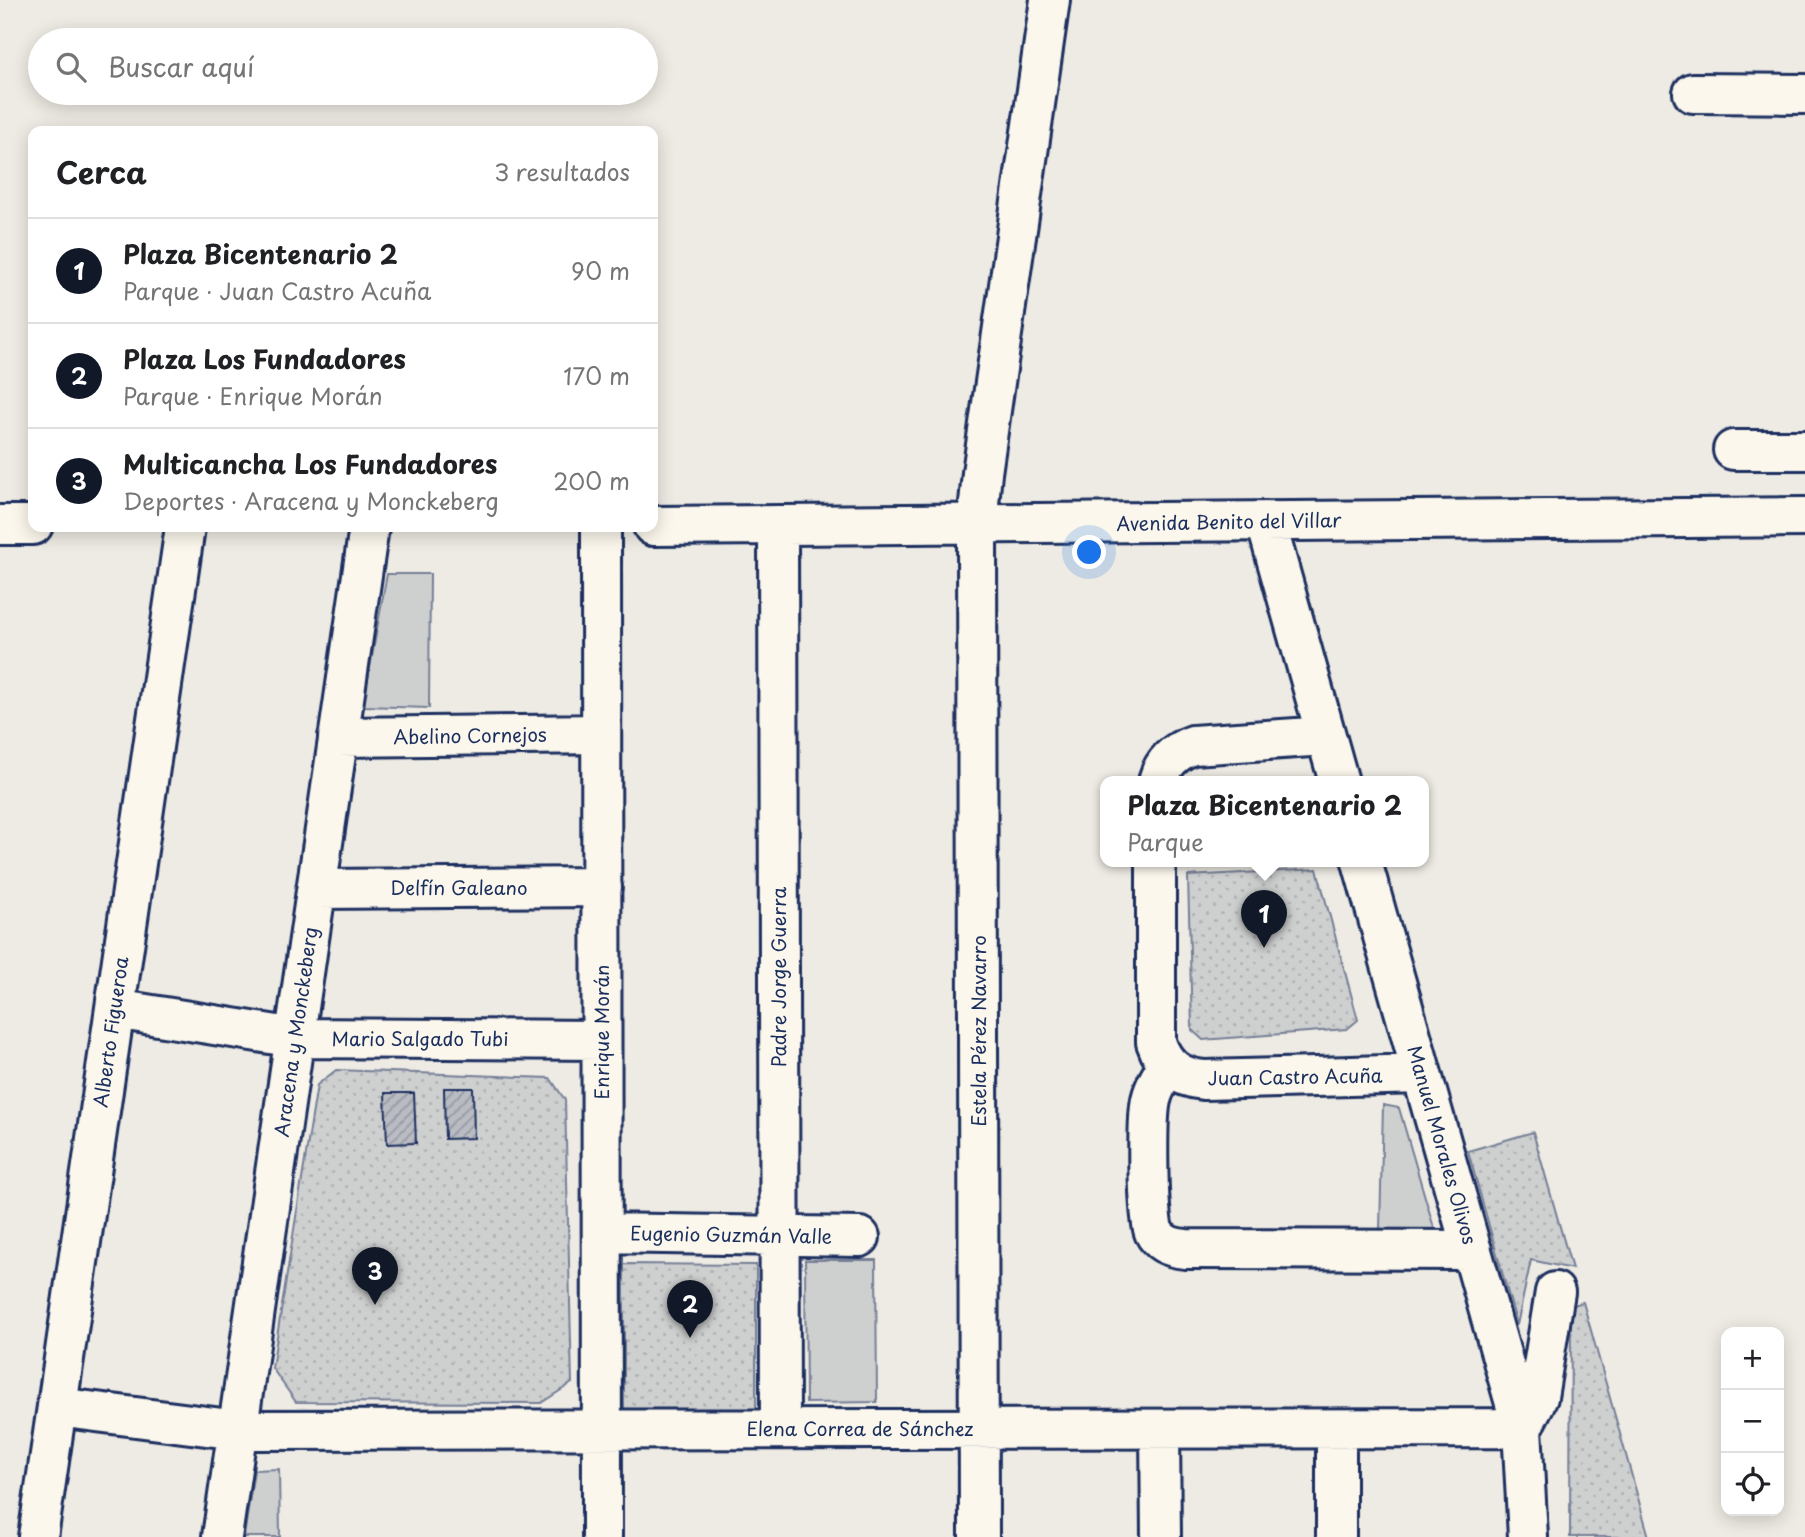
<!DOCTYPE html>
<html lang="es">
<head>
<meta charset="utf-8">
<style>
  body { margin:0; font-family:"Playpen Sans",sans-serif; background:#f2f2f2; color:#202124 }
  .controls { position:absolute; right:21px; bottom:21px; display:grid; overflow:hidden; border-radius:14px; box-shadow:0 4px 18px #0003 }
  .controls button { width:63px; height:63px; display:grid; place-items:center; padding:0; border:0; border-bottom:2px solid #e0e0e0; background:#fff; color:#202124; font:35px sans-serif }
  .you { position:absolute; left:1090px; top:553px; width:24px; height:24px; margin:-18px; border:5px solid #fff; border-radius:50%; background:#1a73e8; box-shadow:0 0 0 10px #1a73e833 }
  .badge { display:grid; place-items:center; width:46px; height:46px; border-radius:50%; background:#111827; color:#fff; font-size:23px; font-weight:700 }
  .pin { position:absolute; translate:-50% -58px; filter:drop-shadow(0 2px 4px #0008) }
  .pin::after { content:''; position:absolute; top:37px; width:24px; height:21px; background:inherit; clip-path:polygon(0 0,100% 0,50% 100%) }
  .popup { position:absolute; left:1100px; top:776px; width:329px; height:91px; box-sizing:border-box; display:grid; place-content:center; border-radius:14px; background:#fff; filter:drop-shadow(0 2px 5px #0005); font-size:23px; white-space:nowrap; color:#757577 }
  .popup b { font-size:26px; color:#202124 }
  .popup::after { content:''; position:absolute; left:50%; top:100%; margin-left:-14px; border:14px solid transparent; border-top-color:#fff }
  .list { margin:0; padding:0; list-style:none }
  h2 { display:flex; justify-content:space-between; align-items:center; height:91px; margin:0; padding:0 28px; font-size:30px }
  h2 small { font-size:23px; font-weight:400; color:#757577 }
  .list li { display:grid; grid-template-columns:46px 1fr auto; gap:21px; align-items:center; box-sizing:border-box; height:105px; padding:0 28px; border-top:2px solid #e0e0e0 }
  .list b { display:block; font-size:26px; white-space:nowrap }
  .list p { margin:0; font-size:23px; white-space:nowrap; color:#757577 }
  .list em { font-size:23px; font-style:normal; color:#757577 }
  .icon { flex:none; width:38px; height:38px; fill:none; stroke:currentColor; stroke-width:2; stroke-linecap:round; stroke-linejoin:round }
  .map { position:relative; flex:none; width:1805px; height:1537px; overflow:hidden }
  .search { position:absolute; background:#fff; box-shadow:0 4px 18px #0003; left:28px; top:28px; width:630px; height:77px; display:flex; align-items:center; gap:18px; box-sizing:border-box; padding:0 24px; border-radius:38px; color:#757577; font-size:26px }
  .panel { position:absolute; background:#fff; box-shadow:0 4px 18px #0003; left:28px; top:126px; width:630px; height:406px; border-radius:14px }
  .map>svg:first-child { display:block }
</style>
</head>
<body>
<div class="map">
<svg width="1805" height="1537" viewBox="0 0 1805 1537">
  <defs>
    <pattern id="park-dots" width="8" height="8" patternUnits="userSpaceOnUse" patternTransform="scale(1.75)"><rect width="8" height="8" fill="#cecfcf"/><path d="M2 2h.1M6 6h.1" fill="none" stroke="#b0b2b4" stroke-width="1.8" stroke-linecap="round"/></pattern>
    <pattern id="building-hatch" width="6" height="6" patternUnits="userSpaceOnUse" patternTransform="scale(1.75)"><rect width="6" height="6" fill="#b9bcc3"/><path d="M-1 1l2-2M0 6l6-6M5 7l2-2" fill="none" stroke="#9699a2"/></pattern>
  </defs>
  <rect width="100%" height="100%" fill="#eeebe4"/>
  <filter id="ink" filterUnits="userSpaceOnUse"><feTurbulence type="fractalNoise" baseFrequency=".0143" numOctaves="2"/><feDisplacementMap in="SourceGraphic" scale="14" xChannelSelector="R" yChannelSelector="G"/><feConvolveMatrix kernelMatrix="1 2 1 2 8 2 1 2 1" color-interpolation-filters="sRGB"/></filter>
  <g filter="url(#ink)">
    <!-- green -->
    <path fill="#cecfcf" stroke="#747f96" stroke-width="2" d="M387,574H430L429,708L363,706Z
      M1383,1105L1399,1108L1434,1228L1425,1235L1380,1230Z
      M805,1260H876L877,1402L806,1403Z
      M279,1469L280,1537H244L254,1470Z"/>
    <!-- park -->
    <path fill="url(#park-dots)" stroke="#747f96" stroke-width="2" d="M1317,869L1358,1020L1347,1029L1203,1040L1192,1030L1188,876Z
      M336,1070L550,1078L565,1100L572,1383L541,1403L296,1402L272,1368L317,1085Z
      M1533,1132L1572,1269L1531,1260L1517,1325L1468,1151Z
      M624,1264L756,1265V1411H624Z
      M1583,1302L1649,1537H1570L1571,1306Z"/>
    <!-- building -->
    <path fill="url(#building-hatch)" stroke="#1b2f5e" stroke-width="2" d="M444,1088H473L474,1138L445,1139Z
      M385,1093H414L416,1143L387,1144Z"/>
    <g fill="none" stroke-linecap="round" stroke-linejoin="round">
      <defs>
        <path id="minor" d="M1693,93L1805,94
          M1733,450H1805
          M1266,522L1339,782
          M0,525H33
          M778,525L780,1429
          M653,526L1805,517
          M601,527L602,1537
          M338,737L601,734
          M1158,782C1162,763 1175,751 1193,745L1326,736
          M1156,862V1042C1164,1066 1179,1078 1204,1080L1422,1074
          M1362,862L1522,1428L1528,1537
          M317,889L602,887
          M115,1009L295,1038L601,1040
          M1168,1065C1161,1076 1154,1087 1151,1100C1147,1118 1147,1216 1154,1232C1160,1244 1173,1248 1186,1249L1472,1250
          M602,1233L860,1237
          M57,1407L238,1430L1522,1428
          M1522,1428L1538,1397L1555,1292
          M1160,1429L1161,1537
          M38,1537L185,527
          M222,1537L369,527
          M979,1537L977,524L982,473L1050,0
          M1336,1537V1429"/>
      </defs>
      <!-- minor casing -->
      <use href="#minor" stroke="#1b2f5e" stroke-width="44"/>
      <!-- minor -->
      <use href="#minor" stroke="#fbf7ec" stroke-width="38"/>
    </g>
  </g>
  <g text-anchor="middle" stroke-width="6" stroke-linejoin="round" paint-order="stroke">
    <!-- street labels -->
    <g font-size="19" fill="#1b2f5e" stroke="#fbf7ec">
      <text transform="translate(1229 522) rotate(-1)" y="7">Avenida Benito del Villar</text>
      <text transform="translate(470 736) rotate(-1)" y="7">Abelino Cornejos</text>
      <text x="459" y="895">Delfín Galeano</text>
      <text transform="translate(779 977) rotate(-90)" y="7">Padre Jorge Guerra</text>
      <text transform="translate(979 1031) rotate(-90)" y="7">Estela Pérez Navarro</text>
      <text transform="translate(111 1032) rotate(-82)" y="7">Alberto Figueroa</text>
      <text transform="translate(296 1032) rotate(-82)" y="7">Aracena y Monckeberg</text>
      <text transform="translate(602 1032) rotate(-90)" y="7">Enrique Morán</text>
      <text x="420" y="1046">Mario Salgado Tubi</text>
      <text transform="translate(1295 1077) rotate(-1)" y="7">Juan Castro Acuña</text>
      <text transform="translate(1442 1145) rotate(74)" y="7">Manuel Morales Olivos</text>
      <text transform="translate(731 1235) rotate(1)" y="7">Eugenio Guzmán Valle</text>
      <text x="860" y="1436">Elena Correa de Sánchez</text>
    </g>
  </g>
</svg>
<div class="controls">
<button>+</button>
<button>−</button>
<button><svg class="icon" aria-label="locate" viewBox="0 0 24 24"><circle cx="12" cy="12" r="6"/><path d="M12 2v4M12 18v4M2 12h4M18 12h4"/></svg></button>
</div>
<div class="you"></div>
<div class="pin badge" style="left:1264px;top:948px">1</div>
<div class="popup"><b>Plaza Bicentenario 2</b>Parque</div>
<div class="pin badge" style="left:690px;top:1338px">2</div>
<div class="pin badge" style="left:375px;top:1305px">3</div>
<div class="search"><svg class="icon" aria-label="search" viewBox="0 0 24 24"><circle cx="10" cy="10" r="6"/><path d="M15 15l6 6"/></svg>Buscar aquí</div>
<section class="panel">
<h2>Cerca<small>3 resultados</small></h2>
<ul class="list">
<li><span class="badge">1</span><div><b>Plaza Bicentenario 2</b><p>Parque · Juan Castro Acuña</p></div><em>90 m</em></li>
<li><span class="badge">2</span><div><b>Plaza Los Fundadores</b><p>Parque · Enrique Morán</p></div><em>170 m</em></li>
<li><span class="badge">3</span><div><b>Multicancha Los Fundadores</b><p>Deportes · Aracena y Monckeberg</p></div><em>200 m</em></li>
</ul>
</section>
</div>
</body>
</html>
